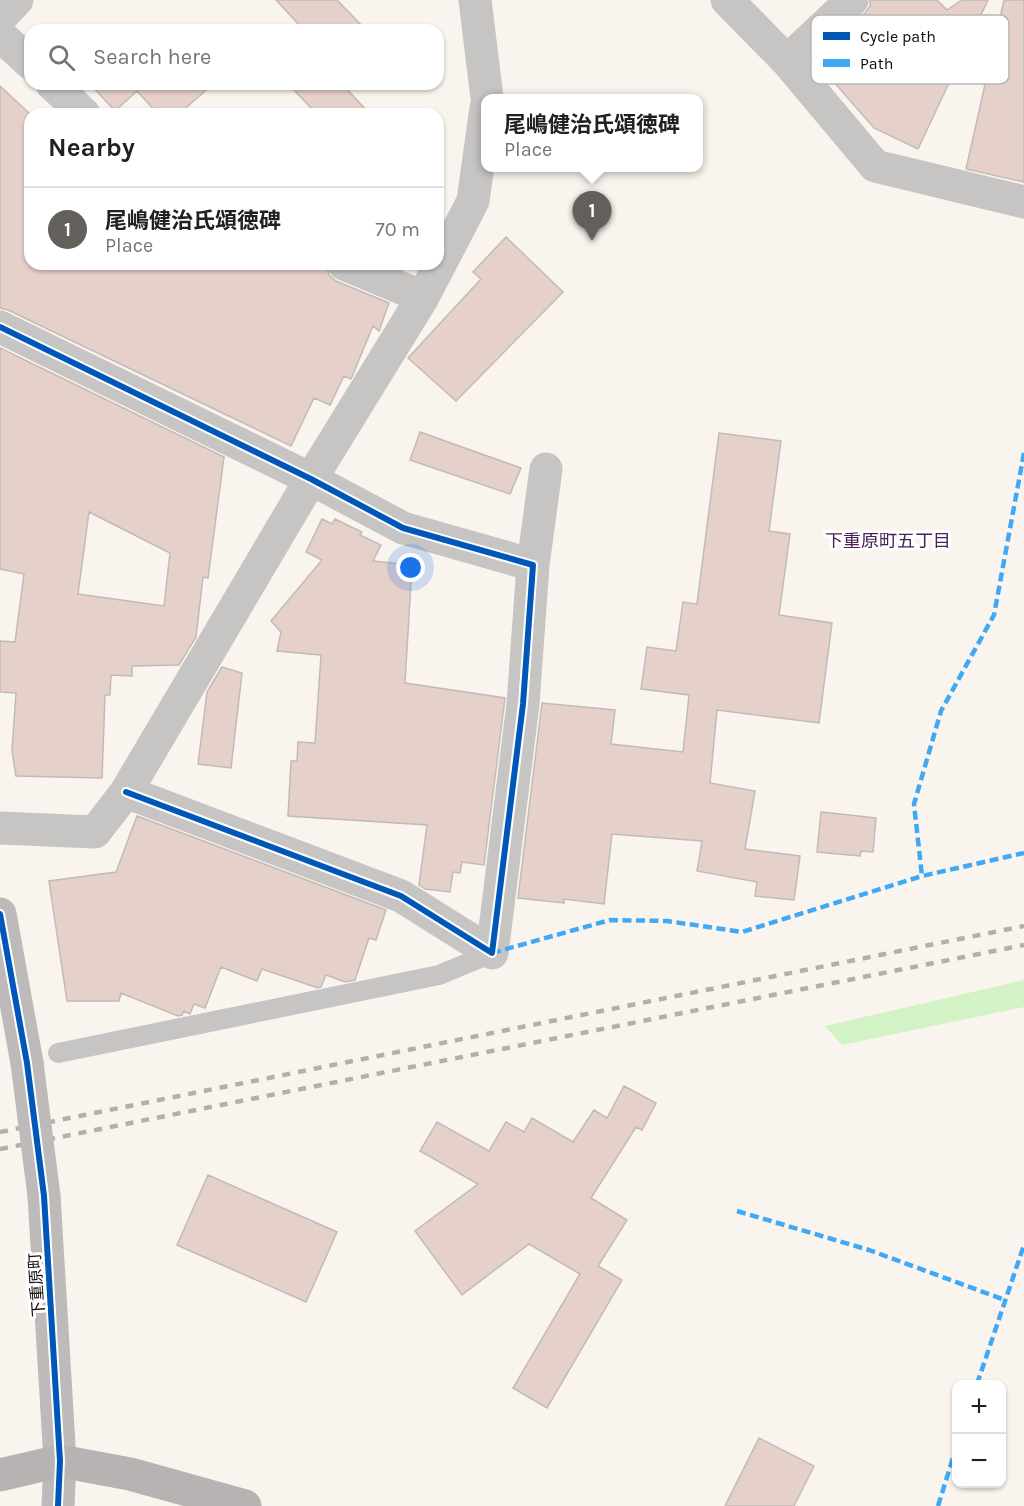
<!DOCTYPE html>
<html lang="en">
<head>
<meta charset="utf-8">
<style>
  body { margin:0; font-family:Karla,"Noto Sans JP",sans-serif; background:#f2f2f2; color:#202124 }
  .controls { position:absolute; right:18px; bottom:18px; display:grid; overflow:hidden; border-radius:12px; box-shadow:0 2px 4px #0004 }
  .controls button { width:54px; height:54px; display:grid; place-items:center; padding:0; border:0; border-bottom:2px solid #e0e0e0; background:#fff; color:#202124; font:30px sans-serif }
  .you { position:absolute; left:411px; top:568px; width:21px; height:21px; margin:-15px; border:4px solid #fff; border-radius:50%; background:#1a73e8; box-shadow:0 0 0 9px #1a73e833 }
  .badge { display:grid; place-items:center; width:39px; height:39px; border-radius:50%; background:#635f5b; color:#fff; font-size:20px; font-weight:700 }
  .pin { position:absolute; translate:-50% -50px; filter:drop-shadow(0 2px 3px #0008) }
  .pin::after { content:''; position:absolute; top:32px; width:21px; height:18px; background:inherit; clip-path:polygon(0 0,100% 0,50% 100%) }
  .popup { position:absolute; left:481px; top:94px; width:222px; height:78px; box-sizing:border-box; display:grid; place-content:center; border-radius:12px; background:#fff; filter:drop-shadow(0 2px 4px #0005); font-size:20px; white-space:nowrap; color:#757577 }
  .popup b { font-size:22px; color:#202124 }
  .popup::after { content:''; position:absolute; left:50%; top:100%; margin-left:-12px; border:12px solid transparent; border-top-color:#fff }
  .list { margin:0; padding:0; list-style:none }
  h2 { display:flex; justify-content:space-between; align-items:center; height:78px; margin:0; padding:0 24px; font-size:26px }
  h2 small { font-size:20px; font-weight:400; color:#757577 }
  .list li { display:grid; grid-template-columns:39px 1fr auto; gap:18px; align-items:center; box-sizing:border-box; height:84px; padding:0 24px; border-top:2px solid #e0e0e0 }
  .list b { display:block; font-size:22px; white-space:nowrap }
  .list p { margin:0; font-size:20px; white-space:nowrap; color:#757577 }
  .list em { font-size:20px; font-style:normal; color:#757577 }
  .icon { flex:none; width:33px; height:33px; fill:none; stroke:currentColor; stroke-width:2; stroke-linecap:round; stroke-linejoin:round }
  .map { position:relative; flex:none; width:1024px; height:1506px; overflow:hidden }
  .search { position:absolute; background:#fff; box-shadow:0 2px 4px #0004; left:24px; top:24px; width:420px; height:66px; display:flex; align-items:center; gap:15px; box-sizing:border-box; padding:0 21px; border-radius:18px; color:#757577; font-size:22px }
  .panel { position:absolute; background:#fff; box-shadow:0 2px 4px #0004; left:24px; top:108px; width:420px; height:162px; border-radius:18px }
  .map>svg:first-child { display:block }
</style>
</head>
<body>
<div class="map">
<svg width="1024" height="1506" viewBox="0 0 1024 1506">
  <rect width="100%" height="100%" fill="#faf4ee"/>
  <!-- green -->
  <path fill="#d3f3c6" d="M1024,980V1007L842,1045L825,1026Z"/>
  <!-- building -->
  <path fill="#e6d0ca" stroke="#c1bbb8" stroke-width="1.5" fill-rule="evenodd" d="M276,0H337L366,30H304Z
    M870,0H937L947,10L962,0H988L918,149L874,128L832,80L835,78L819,57L850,32L848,30L865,13L870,6Z
    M1004,0H1024V182L966,169Z
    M90,84H213L179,114H158L137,91L115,111Z
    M288,84H342L370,114H317Z
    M0,86L30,114V264H326L329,275L336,281L389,303L379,331L373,326L351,379L344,376L330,405L314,398L291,446L8,310L0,308Z
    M506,237L563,292L456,401L408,358L481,279L473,272Z
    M0,348L224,457L208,578L203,577L196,637L179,665L132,666V676L111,675L110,695H105L102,778L16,776L12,751L16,693L0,692V641L15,642L24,574L0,569ZM89,512L170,553L164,606L78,594Z
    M420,432L521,468L510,494L410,460Z
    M719,433L781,441L769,531L790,534L779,615L832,623L819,723L717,710L710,783L755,791L745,849L800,856L794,900L755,896L757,882L697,871L702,841L612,834L604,904L564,899V903L518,898L542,703L615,710L611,744L683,752L689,695L641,689L647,647L676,651L683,602L697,604Z
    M322,519L332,524L335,519L362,532L360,535L381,545L373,561L412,565L405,683L505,698L484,865L462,862L460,873L453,872L450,892L425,889L419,885L427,825L288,816L291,761H297L298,742L315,743L321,655L277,651L281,632L271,621L322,560L306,552Z
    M222,667L242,673L231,768L198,764L207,692Z
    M821,812L876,818L873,852L861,851L860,856L817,852Z
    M137,816L386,910L376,940L369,938L355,980L345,982L326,975L321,987L318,988L262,969L257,981L221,967L205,1008L194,1004L190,1014L184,1011L182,1015L178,1016L121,993L119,1001H67L49,881L116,872Z
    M624,1086L656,1103L642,1130L636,1127L591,1198L627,1220L598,1266L622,1280L547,1408L513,1388L580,1274L529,1244L462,1295L415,1231L478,1184L420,1151L437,1122L489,1151L506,1122L524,1132L532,1118L573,1142L594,1110L607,1118Z
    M208,1175L337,1232L306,1302L177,1245Z
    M759,1438L814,1466L794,1506H725Z"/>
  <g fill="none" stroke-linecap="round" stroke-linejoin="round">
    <!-- lane -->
    <path stroke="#c7c4c4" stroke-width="20" d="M58,1053L439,975L492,953"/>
    <!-- street -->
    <path stroke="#c7c4c4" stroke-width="33" d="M475,0L487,98
      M727,0L787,61L875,166L1024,202
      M0,18L17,0
      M0,35L30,63
      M787,61L852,0
      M52,84L84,114
      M344,264L423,297
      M0,327L311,479L403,528L533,565L523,704L492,953L401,896L126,792
      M533,565L546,469
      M0,828L95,832L126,792L311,479L423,297L473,201L486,108"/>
    <!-- secondary -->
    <path stroke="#bdbab9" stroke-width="33" d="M0,914L27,1063
      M44,1196L60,1461L58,1506"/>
    <!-- primary -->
    <path stroke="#b6b3b2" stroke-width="33" d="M0,1475L60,1461L130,1474L245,1506"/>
    <!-- rail -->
    <path stroke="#b3afad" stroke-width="4.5" stroke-dasharray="8 8" stroke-linecap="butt" d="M0,1132L1024,926
      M0,1149L1024,945"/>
    <!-- secondary-bridge -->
    <path stroke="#bdbab9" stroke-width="33" d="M27,1063L44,1196"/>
    <!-- quiet -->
    <path stroke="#3fa9f5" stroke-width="4.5" stroke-dasharray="9 4.5" stroke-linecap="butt" d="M1024,453L994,615L941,711L914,804L922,876L1024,853
      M492,953L610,920L667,921L742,932L922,876
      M737,1211L869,1250L1005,1300
      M977,1384L1024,1245
      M938,1506L956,1448"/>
    <defs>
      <path id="cycleway" d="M0,327L311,479L403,528L533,565L523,704L492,953L401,896L126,792
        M0,914L27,1063L44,1196L60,1461L58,1506"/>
    </defs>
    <!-- cycleway casing -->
    <use href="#cycleway" stroke="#fff" stroke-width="10"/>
    <!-- cycleway -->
    <use href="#cycleway" stroke="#0057b8" stroke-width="6"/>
  </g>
  <g text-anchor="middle" stroke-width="6" stroke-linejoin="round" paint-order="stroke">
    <!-- street labels -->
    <g font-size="16" fill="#120f0c" stroke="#fff">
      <text transform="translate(36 1285) rotate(-94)" y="6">下重原町</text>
    </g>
    <!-- neighbourhood labels -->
    <g font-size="18" fill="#4a2257" stroke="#fff">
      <text x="888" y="547">下重原町五丁目</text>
    </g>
  </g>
  <!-- legend -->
  <rect x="811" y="15" width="198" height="69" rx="9" fill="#fff" stroke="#b8b7b6" stroke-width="1.5"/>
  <rect x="823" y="32" width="27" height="8" fill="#0057b8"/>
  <rect x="823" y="59" width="27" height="8" fill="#3fa9f5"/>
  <g font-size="16" fill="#120f0c">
    <text x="860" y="42">Cycle path</text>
    <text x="860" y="69">Path</text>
  </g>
</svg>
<div class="controls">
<button>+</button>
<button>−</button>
</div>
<div class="you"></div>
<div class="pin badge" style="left:592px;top:241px">1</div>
<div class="popup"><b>尾嶋健治氏頌徳碑</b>Place</div>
<div class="search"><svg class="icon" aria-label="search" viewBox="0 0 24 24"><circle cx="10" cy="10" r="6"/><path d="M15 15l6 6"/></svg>Search here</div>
<section class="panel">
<h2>Nearby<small></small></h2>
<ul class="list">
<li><span class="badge">1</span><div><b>尾嶋健治氏頌徳碑</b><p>Place</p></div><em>70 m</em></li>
</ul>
</section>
</div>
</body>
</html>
